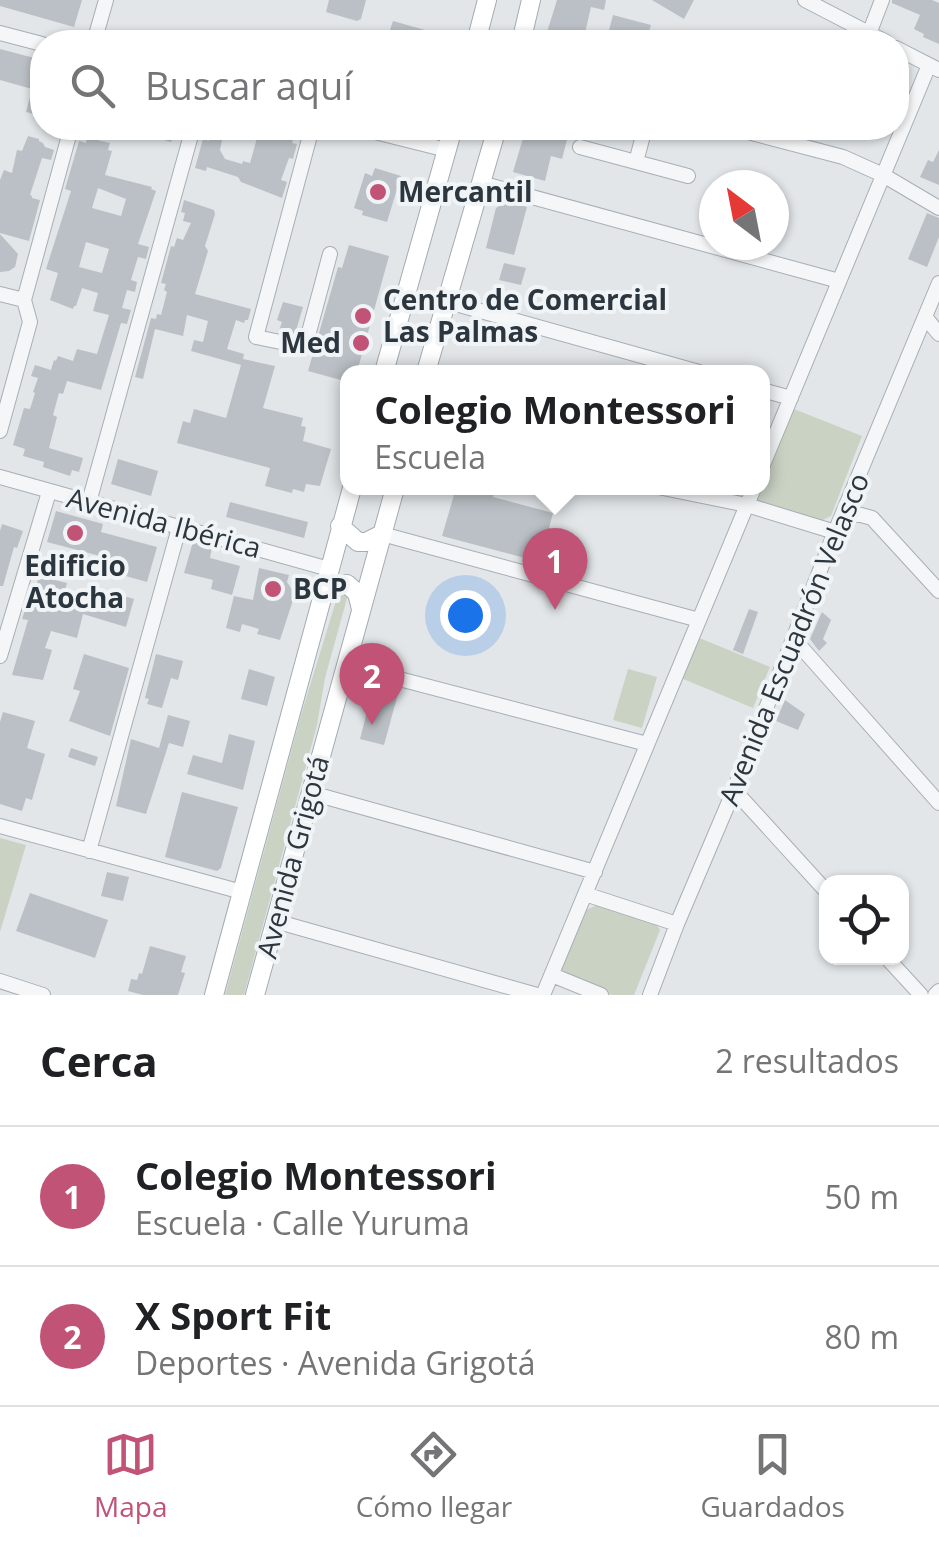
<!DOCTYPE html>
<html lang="es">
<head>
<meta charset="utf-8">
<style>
  body { margin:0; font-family:"Open Sans",sans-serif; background:#f6f6f6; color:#202124 }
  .controls { position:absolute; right:30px; bottom:30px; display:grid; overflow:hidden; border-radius:20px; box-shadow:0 2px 8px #0004 }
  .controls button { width:90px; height:90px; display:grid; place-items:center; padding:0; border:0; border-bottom:2px solid #e0e0e0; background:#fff; color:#202124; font:50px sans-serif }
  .compass { position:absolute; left:699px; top:170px; width:90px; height:90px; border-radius:50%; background:#fff; box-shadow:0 2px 8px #0004; rotate:328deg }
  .you { position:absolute; left:465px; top:615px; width:35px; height:35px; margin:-25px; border:8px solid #fff; border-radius:50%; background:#1a73e8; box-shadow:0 0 0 15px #1a73e833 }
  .badge { display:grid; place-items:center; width:65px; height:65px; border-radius:50%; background:#c15376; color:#fff; font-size:32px; font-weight:700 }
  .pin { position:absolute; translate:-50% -82px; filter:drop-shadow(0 2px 5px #0008) }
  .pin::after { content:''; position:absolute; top:52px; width:35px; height:30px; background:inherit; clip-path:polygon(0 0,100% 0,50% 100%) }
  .popup { position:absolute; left:340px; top:365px; width:430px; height:130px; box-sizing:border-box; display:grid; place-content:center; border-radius:20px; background:#fff; filter:drop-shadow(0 2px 8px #0005); font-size:32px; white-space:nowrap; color:#757577 }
  .popup b { font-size:38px; color:#202124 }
  .popup::after { content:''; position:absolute; left:50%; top:100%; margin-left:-20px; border:20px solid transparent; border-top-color:#fff }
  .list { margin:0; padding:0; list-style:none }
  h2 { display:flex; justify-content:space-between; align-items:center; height:130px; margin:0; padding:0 40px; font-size:42px }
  h2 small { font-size:32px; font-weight:400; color:#757577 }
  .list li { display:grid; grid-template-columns:65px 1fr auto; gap:30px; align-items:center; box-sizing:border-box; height:140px; padding:0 40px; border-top:2px solid #e0e0e0 }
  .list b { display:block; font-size:38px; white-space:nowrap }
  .list p { margin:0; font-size:32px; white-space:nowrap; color:#757577 }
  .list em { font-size:32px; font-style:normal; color:#757577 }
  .icon { flex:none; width:55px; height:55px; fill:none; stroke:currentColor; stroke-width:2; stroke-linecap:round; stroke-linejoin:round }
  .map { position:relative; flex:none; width:939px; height:995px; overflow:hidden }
  .search { position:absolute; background:#fff; box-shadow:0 2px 8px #0004; left:30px; right:30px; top:30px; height:110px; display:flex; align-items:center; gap:25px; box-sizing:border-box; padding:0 35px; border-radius:40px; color:#757577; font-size:38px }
  .sheet { height:410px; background:#fff }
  nav { display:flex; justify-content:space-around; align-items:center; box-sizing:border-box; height:140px; border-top:2px solid #e0e0e0; background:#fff; font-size:28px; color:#757577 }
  nav a { display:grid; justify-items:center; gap:5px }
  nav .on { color:#c15376 }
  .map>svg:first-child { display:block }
</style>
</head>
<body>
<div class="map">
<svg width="939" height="995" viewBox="0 0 939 995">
  <rect width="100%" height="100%" fill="#e2e6e9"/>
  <!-- green -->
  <path fill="#cad2c4" d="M789,407L862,436L831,516L821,521L759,503L755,498L757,488H762L763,473Z
    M339,591H349L325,678L317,725L244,995H225L301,715Z
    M697,637L770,667L753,708L681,678Z
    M628,669L657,677L642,728L613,720Z
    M0,838L26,845L0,932Z
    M597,905L656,923L660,930L634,995H612L558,974L586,910Z"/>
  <!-- building -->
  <path fill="#bac0c5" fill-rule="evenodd" d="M0,0H82L74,27L0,6Z
    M329,0H366L361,19L357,21L326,12Z
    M557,0H606L604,10L591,7L583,42H544Z
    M652,0H694L684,19Z
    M892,0H932L939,3V44L923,37L924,34L914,29L920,15L892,3Z
    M613,15L651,25L646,42H606Z
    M393,21L425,30L422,42H386Z
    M0,49L42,60V116L26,112L32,89L0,80Z
    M129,128H176L171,142L129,130Z
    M264,128H286V130L295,132L292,143L297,144L293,159L289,158L281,180L287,182L282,198L241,182L238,177L207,167L206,171L195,168L203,139L209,141L210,138L213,137L222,140L220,150L225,159L242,164L243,161L250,163L259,131L263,132Z
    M526,128H570L562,159L551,156L545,181L513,172Z
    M88,133L99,136L97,140L110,143L108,150L112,151L105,175L152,187L151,189L156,191L138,244L149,247L146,259L138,257L131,280L137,282L135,292L127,290L122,308L131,310L127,324L121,323L101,390L67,381L63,394L59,393L53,415L57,417L49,448L83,458L79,472L72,470L70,476L43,467L44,462L23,456L25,449L13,445L24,408L30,409L35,393L33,392L38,378L31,376L35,365L51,370L54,360L56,361L58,356L73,361L77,349L97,354L109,315L93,311L98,293L82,288L76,306H74L73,309L50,300L58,273L46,269L71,191L65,189L79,141L86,143ZM98,188L126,199L121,216L92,208ZM86,242L109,249L102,273L79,267Z
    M28,136L39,139V141L43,143L45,147L54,150L51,160L42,158L30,195L32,196V198L40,200L29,241L0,233V180L4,170L12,173L17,150L22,151Z
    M939,150V185L920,177L928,160L933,162Z
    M375,168L401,176L387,222L362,215L363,211L354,208L365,173L372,176Z
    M184,200L214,210L215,214L205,246L208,251L195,294L251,309L248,320H245L244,323L236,320L227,349L244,354L243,359L275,366L263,408L303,418L301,426L306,427L303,441L331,449L320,486L306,484L304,492L293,489L292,493L265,486L270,468L177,443L183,421L190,423L194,409L226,418L241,365L191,351L194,340L203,342L208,321L187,315L183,336L155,329L143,379L135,377L151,318L156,319L157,314L161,315L167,292L164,290L166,284L161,283L171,246L174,247L177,238L183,240L191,223L183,221L185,213L181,212Z
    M507,201L527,207L514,255L486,248L496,208Z
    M927,213L939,218V237L927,267L908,259Z
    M0,234L18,254L15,267L9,271L0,272Z
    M349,245L389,256L357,372H348V382L308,371L338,267L342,268Z
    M504,263L526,268L521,285L499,280Z
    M283,302L303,307L295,334L279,331L282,322L277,320Z
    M118,459L158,471L151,496L111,484Z
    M456,488L485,495L487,488H496L493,497L553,513L540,562L442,536Z
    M230,502L308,522L304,538L226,517Z
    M56,511L103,524L101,532L157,547L147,582L97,568L100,556L47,542Z
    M2,524L23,531L17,548L14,547L3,586H0V531Z
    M193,542L212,547L210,558L240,566L232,595L211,589L213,580L184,573Z
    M259,568L289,575L287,582L295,594L280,640L257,634L259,629L242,624L240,632L226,628L234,596L253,600Z
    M39,576L67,583L63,597L95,605L100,589L134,599L126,627L83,614L77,638L51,631L45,648L52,650L43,680L12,675L28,620L22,619L26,607L30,608Z
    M749,609L758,612L743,654L733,650Z
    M822,612L831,620L823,639L827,643L819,651L810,639Z
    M84,654L129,668L110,736L69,721L80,691L73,689Z
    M156,654L183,661L178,680L171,678L162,708L147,704L149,699L145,698Z
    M249,669L275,677L267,706L241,699Z
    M379,685L399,690L384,745L360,739L373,688Z
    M785,700L805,714L798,730L776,721Z
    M3,712L35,721L27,748L45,754L32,800L26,798L22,811L0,804V722Z
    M168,715L190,721L183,747L169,743L146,814L116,806L131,739L159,748Z
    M229,734L255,741L243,790L187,774L193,755L222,763Z
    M71,748L98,757L95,766L68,757Z
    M182,792L238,807L221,868L217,871L165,857Z
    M107,872L129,877L123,901L101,896Z
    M30,893L108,920L95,958L16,931Z
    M150,946L186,956L181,972L185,973L178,995H143L128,991L131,979L137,980L139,973L142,974Z"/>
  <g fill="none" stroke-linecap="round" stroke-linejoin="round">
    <defs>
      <path id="minor" d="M805,0L886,42
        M0,33L42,44
        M869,34L882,0
        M94,42L106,0
        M896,48L939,70
        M312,128L256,337L305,347L330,254
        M359,128L447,150
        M733,128L843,157L883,175L939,208
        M580,147L688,176
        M636,162L645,128
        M481,183L839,281
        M0,294L24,300
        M445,301L699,372
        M926,318L939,334
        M762,390L791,398
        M0,431L30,322L24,300L71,128
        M762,467L929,65
        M0,477L329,569
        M663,488L747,505L835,532
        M89,502L193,128
        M843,515H861L872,518L939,591
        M382,534L699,620
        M793,638L939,803
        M0,656L49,492
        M346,665L647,744
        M734,790L826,891
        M311,793L595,872
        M0,826L242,892
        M89,851L179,528
        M585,894L677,924
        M275,921L537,995
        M887,958L921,995
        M552,975L601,995
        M0,981L43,995
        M543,995L754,488
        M650,995L677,924L734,790L835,532L939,283
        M935,995L939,991"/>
      <path id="major" d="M476,42L487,0
        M521,42L531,0
        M384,372L453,128
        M426,372L497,128
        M340,526L358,542H366L382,534
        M322,597L335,586L347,584L357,593L361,609
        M214,995L352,488
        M255,995L395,488"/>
    </defs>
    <!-- minor casing -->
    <use href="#minor" stroke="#a8aeb3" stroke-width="16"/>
    <!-- major casing -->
    <use href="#major" stroke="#a2acb3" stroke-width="20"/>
    <!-- minor -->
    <use href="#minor" stroke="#f4f6f8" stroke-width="14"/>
    <!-- major -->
    <use href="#major" stroke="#fff" stroke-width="18"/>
  </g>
  <!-- markers -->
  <g fill="#c15376" stroke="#f1f4f6" stroke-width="4">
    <circle cx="378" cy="192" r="10"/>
    <circle cx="363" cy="316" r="10"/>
    <circle cx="361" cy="343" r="10"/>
    <circle cx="75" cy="533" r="10"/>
    <circle cx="273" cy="589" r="10"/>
  </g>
  <g text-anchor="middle" stroke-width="8" stroke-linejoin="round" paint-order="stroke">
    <!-- poi labels -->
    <g font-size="28" font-weight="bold" fill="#2c363f" stroke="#f1f4f6" text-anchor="start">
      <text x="398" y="202">Mercantil</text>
      <text x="383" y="310">Centro de Comercial<tspan x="383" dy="32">Las Palmas</tspan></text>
      <text x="341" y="353" text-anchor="end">Med</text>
      <text x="75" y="576" text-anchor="middle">Edificio<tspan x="75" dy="32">Atocha</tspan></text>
      <text x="293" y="599">BCP</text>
    </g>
    <!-- street labels -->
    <g font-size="28" fill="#2c363f" stroke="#f1f4f6">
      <text transform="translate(164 523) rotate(15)" y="10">Avenida Ibérica</text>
      <text transform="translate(794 639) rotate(-68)" y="10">Avenida Escuadrón Velasco</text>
      <text transform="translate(293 857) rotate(-75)" y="10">Avenida Grigotá</text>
    </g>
  </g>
</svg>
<div class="controls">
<button><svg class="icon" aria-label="locate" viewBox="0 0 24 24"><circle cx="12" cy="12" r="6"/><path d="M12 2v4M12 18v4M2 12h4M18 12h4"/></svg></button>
</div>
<svg class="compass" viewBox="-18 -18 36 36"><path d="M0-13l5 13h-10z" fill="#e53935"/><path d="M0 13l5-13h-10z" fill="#757577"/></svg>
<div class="you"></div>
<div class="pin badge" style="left:555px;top:610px">1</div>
<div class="popup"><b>Colegio Montessori</b>Escuela</div>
<div class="pin badge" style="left:372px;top:725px">2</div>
<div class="search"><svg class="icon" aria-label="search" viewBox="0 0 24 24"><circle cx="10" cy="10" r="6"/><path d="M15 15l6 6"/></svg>Buscar aquí</div>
</div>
<section class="sheet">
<h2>Cerca<small>2 resultados</small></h2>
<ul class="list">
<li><span class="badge">1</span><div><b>Colegio Montessori</b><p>Escuela · Calle Yuruma</p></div><em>50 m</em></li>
<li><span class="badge">2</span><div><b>X Sport Fit</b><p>Deportes · Avenida Grigotá</p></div><em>80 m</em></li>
</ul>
</section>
<nav>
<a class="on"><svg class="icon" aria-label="map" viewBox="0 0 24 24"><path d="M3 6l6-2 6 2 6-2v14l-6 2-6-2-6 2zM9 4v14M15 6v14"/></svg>Mapa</a>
<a><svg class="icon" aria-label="directions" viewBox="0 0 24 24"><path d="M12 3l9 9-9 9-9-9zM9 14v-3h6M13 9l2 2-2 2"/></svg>Cómo llegar</a>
<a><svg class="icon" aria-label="saved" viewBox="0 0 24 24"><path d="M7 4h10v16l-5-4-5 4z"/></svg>Guardados</a>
</nav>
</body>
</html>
